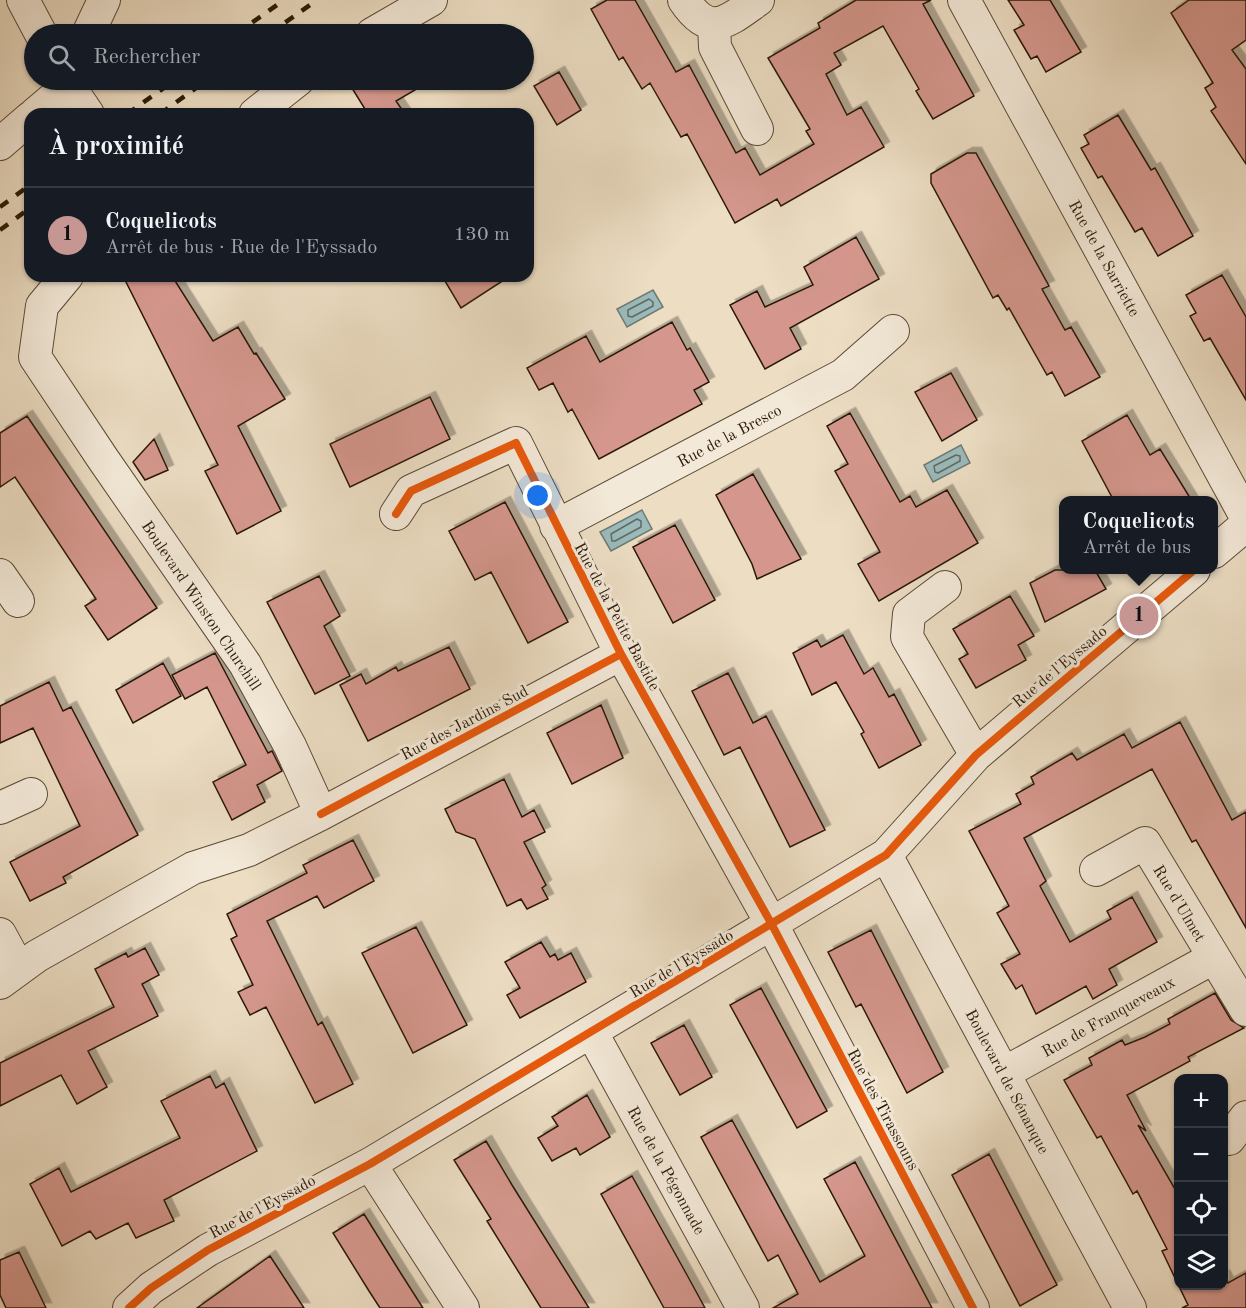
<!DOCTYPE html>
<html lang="fr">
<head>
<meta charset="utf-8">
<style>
  body { margin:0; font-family:"Old Standard TT",serif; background:#242831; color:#f1f3f6 }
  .controls { position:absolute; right:18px; bottom:18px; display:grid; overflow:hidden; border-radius:12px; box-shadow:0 2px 4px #0004 }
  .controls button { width:54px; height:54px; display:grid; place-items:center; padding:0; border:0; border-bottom:2px solid #363941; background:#171b24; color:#f1f3f6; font:30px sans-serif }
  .you { position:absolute; left:538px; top:496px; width:21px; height:21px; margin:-15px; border:4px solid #fff; border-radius:50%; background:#1a73e8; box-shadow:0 0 0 9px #1a73e833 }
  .badge { display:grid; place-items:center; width:39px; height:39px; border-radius:50%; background:#c59692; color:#111; font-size:20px; font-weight:700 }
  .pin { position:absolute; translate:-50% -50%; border:3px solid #fff; box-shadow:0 2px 6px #0006 }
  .popup { position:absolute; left:1059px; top:496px; width:159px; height:78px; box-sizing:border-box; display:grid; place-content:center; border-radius:12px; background:#171b24; filter:drop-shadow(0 2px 4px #0005); font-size:20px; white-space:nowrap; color:#9ea1a6 }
  .popup b { font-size:22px; color:#f1f3f6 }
  .popup::after { content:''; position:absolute; left:50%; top:100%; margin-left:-12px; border:12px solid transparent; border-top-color:#171b24 }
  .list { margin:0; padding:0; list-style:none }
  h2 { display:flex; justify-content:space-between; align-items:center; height:78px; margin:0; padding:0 24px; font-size:26px }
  h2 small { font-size:20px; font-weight:400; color:#9ea1a6 }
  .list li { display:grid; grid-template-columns:39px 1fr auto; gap:18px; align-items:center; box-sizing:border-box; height:96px; padding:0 24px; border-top:2px solid #363941 }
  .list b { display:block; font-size:22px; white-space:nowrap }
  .list p { margin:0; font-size:20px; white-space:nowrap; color:#9ea1a6 }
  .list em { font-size:20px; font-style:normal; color:#9ea1a6 }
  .icon { flex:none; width:33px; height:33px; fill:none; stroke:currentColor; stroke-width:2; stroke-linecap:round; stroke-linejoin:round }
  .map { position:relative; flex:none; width:1246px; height:1308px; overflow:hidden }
  .search { position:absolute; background:#171b24; box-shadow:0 2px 4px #0004; left:24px; top:24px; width:510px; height:66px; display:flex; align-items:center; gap:15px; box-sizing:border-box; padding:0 21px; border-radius:33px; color:#9ea1a6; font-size:22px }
  .panel { position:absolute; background:#171b24; box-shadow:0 2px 4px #0004; left:24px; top:108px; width:510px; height:174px; border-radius:18px }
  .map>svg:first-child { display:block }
</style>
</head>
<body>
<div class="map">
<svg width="1246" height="1308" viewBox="0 0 1246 1308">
  <defs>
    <filter id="shadow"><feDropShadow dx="5.5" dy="-5.5" stdDeviation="0" flood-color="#0004"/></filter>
  </defs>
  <rect width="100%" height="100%" fill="#ecddc3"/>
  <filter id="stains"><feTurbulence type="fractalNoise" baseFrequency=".00333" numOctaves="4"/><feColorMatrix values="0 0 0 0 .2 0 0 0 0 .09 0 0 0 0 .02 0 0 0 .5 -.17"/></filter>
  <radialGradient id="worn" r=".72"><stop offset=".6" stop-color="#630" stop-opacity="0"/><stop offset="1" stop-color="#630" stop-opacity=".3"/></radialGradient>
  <!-- water -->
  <path fill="#9ababb" stroke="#6d7a73" stroke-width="1.5" d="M653,290L663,307L627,327L617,309Z
    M961,445L970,463L933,482L924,465Z
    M642,510L652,529L611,551L600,532Z"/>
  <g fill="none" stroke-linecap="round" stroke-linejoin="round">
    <!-- shore -->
    <path stroke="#626a62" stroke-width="1.5" d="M649,299L653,302V306L632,317L628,316V310Z
      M956,455L960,456V461L938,473L935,472L934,466Z
      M637,519L641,521V527L615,541H612L611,534Z"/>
  </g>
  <!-- building -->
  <path fill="#d5978d" stroke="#2a1908" stroke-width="1.5" filter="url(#shadow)" d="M607,0H635L676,72L689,65L736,153L745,148L760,175L814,144L806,131L810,129L768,58L820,28L818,23L856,0H931L923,4L974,96L933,119L916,91L919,89L883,26L834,53L841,65L826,74L847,115L861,107L884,147L781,206L777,199L735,223L687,134L681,137L650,83L642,89L623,57L619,60L591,9Z
    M1008,0H1050L1081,52L1046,72L1037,56L1031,59L1014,30L1024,25Z
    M1189,0H1246V40L1232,50L1246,69V164L1211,111L1216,107L1205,88L1213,83L1171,13Z
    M559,72L581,110L557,125L534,86Z
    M347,80H432L396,101L405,114H368Z
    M1118,115L1151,170L1155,168L1193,236L1158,256L1142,228L1135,232L1102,176L1098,178L1081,148L1089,144L1084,135Z
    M967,153H976L1049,286L1042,289L1065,330L1071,327L1100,377L1065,396L1052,372L1047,375L1009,308L1007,310L998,295L993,298L931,183V174Z
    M856,237L879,279L790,328L801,349L765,369L730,305L757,291L765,307L813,285L804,267Z
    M1222,275L1246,317V400L1210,338L1204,341L1190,316L1196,313L1186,295Z
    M123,276H172L213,341L238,327L254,354L256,353L285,399L238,426L281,511L237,534L205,471L218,465Z
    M442,276H510L461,308Z
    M672,322L687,350L690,348L709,382L694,390L702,404L599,459L572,409L568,412L553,383L539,390L527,368L586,336L600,362Z
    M951,373L977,420L942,441L915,392Z
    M430,397L450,439L350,487L330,444Z
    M850,413L900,502L910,496L916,507L947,490L978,543L879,601L858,564L880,552L835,471L848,464L827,426Z
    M1127,415L1150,455L1160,449L1192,501H1114L1082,441Z
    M27,416L157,608L108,640L85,606L96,599L15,477L0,487V433Z
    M154,439L168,470L145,480L133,462Z
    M753,474L801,559L757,579L752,564L716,495Z
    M505,502L568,622L528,643L491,572L475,580L449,531Z
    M675,525L715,600L673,623L633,547Z
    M1055,570H1095L1106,589L1045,622L1030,583Z
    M319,576L340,616L324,626L350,676L315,694L267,602Z
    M1010,596L1034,636L1018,645L1026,660L976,688L959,659L968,654L953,629Z
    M843,635L864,674L873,668L889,697L894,694L921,745L879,768L861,734L864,732L836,682L812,695L793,653L817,640L821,647Z
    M449,647L470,689L368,741L340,685L361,674L366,684L396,667L398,671Z
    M215,653L268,753L272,751L282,771L257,785L265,802L232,820L213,782L246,765L207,687L185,699L172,675Z
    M163,663L181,696L133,723L116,690Z
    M728,673L753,723L766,716L825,830L790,847L740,747L724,755L692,691Z
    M49,682L63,711L71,707L138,835L63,877L66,883L30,901L10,862L80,826L33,728L0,743V706Z
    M601,705L623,758L572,784L547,733Z
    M1180,722L1232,820L1246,812V928L1196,840L1192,842L1152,769L1024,838L1046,881L1040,886L1070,942L1111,919L1107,911L1132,897L1157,942L1109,969L1117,985L1093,999L1086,986L1036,1014L1022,985L1016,989L1001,964L1020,954L997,913L1009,906L969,831L1021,804L1016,794L1034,784L1031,777L1072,753L1077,760L1124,734L1132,748Z
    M504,779L522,817L534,810L545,832L524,842L546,885L542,888L548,899L527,909L521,899L507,906L475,839L456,832L445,809Z
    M353,840L374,881L324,908L317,896L267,921L318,1025L322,1022L353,1084L315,1103L266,1007L250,1015L238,992L253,985L231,939L237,936L227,914L307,873L303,865Z
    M416,927L467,1025L413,1053L362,953Z
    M871,930L943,1072L907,1093L861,1004L856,1007L828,952Z
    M541,942L550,957L555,954L558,960L571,953L586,982L520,1018L507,995L520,988L505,962Z
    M145,948L159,975L142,984L158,1016L88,1051L107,1087L77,1104L61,1075L0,1106V1063L114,1007L95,969L126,953L128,957Z
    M761,988L827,1111L797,1128L730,1005Z
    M1215,993L1231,1020L1244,1028L1188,1057L1190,1061L1127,1095L1146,1131L1138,1125L1179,1196V1286H1224V1275L1228,1283L1246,1273V1308H1182L1188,1305L1162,1251L1167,1249L1137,1191L1133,1194L1101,1136L1097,1138L1064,1080L1092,1065L1089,1058L1122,1040L1125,1045L1145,1037L1170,1024L1168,1019Z
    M684,1025L712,1077L680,1095L651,1043Z
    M210,1076L216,1088L224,1083L257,1151L164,1200L174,1221L136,1238L128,1223L96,1239L90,1231L62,1246L30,1184L59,1168L71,1192L180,1138L161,1101Z
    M587,1095L610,1137L580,1155L576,1148L552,1161L538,1138L558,1126L552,1117Z
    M732,1120L820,1282L865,1256L824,1179L855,1162L932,1308H773L798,1294L778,1255L768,1261L701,1137Z
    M486,1141L512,1185L589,1308H541L487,1221L491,1219L454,1160Z
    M989,1154L1057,1285L1020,1306L952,1175Z
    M632,1176L687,1275L705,1308H664L601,1194Z
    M364,1214L400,1272L423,1308H380L369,1291L333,1233Z
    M19,1252L46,1308H6L0,1295V1260Z
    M270,1256L304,1308H197L256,1266Z"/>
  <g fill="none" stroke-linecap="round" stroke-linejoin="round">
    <defs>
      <path id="minor" d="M23,0L41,34
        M684,0C710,39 727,22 758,0
        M964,0L1246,517
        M714,24L715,47L757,129
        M88,34L104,0
        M372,34L431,0
        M65,80L88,114
        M35,114L68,86L71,80
        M255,114L298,80
        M0,144L30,118
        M396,514L411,491L516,443L621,654L771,923L973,1308
        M556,526L843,375L893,331
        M1214,552L1246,525
        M0,575L18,601
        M945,587L909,614L907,637L976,755
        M0,808L31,794
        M321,814L621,654
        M886,855L1130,1308
        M1096,870L1145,843L1246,1010
        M0,934L19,969
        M0,983L37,956L193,868L249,850L321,814L290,746L245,664L103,459L35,357L42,306L67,276
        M592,1033L743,1308
        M1004,1073L1213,958
        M1229,1139L1246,1117
        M370,1164L463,1308
        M129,1308L151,1288L208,1250L370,1164L886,855L976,755L1194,570"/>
    </defs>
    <!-- minor casing -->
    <use href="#minor" stroke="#5a4a37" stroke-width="34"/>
    <!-- minor -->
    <use href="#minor" stroke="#f3e9d8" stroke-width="32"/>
    <!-- rail -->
    <path stroke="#2a1908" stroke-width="4.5" stroke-dasharray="10 10" stroke-linecap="butt" d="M236,34L284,0
      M269,34L317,0
      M127,114L175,80
      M160,114L207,80
      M0,207L30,185
      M0,230L30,208"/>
    <defs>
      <path id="cycleway" d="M396,514L411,491L516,443L621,654L771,923L973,1308
        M321,814L621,654
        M129,1308L151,1288L208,1250L370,1164L886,855L976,755L1194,570"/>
    </defs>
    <!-- cycleway casing -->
    <use href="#cycleway" stroke="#f3e9d8" stroke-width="11"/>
    <!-- cycleway -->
    <use href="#cycleway" stroke="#e8590c" stroke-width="8"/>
  </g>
  <g text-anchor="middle" stroke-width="6" stroke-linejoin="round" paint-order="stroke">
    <!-- street labels -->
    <g font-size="16" fill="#2a1908" stroke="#f3e9d8">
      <text transform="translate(1105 258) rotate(61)" y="6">Rue de la Sarriette</text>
      <text transform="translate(729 435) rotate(-28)" y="6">Rue de la Bresco</text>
      <text transform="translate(202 605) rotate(56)" y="6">Boulevard Winston Churchill</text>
      <text transform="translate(618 616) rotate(62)" y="6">Rue de la Petite Bastide</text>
      <text transform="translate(1059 666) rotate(-40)" y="6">Rue de l'Eyssado</text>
      <text transform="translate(464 722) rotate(-28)" y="6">Rue des Jardins Sud</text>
      <text transform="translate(1180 903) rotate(59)" y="6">Rue d'Ulmet</text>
      <text transform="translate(681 963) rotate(-31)" y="6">Rue de l'Eyssado</text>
      <text transform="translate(1108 1016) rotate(-29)" y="6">Rue de Franqueveaux</text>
      <text transform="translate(1008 1081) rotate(62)" y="6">Boulevard de Sénanque</text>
      <text transform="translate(884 1109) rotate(62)" y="6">Rue des Tirassouns</text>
      <text transform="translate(667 1170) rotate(61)" y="6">Rue de la Pégonnade</text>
      <text transform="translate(262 1206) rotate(-28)" y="6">Rue de l'Eyssado</text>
    </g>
  </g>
  <rect width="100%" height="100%" filter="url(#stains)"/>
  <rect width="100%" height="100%" fill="url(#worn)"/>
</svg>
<div class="controls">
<button>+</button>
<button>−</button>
<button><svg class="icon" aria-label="locate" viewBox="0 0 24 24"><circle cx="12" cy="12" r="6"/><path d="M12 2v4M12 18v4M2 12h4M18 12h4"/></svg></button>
<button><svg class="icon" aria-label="layers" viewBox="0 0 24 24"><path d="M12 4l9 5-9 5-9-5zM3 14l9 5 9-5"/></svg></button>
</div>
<div class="you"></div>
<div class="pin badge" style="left:1139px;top:616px">1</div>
<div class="popup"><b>Coquelicots</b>Arrêt de bus</div>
<div class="search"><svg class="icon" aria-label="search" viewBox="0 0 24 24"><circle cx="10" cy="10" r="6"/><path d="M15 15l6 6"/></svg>Rechercher</div>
<section class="panel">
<h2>À proximité<small></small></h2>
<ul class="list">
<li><span class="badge">1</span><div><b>Coquelicots</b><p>Arrêt de bus · Rue de l'Eyssado</p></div><em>130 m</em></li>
</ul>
</section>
</div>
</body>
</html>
